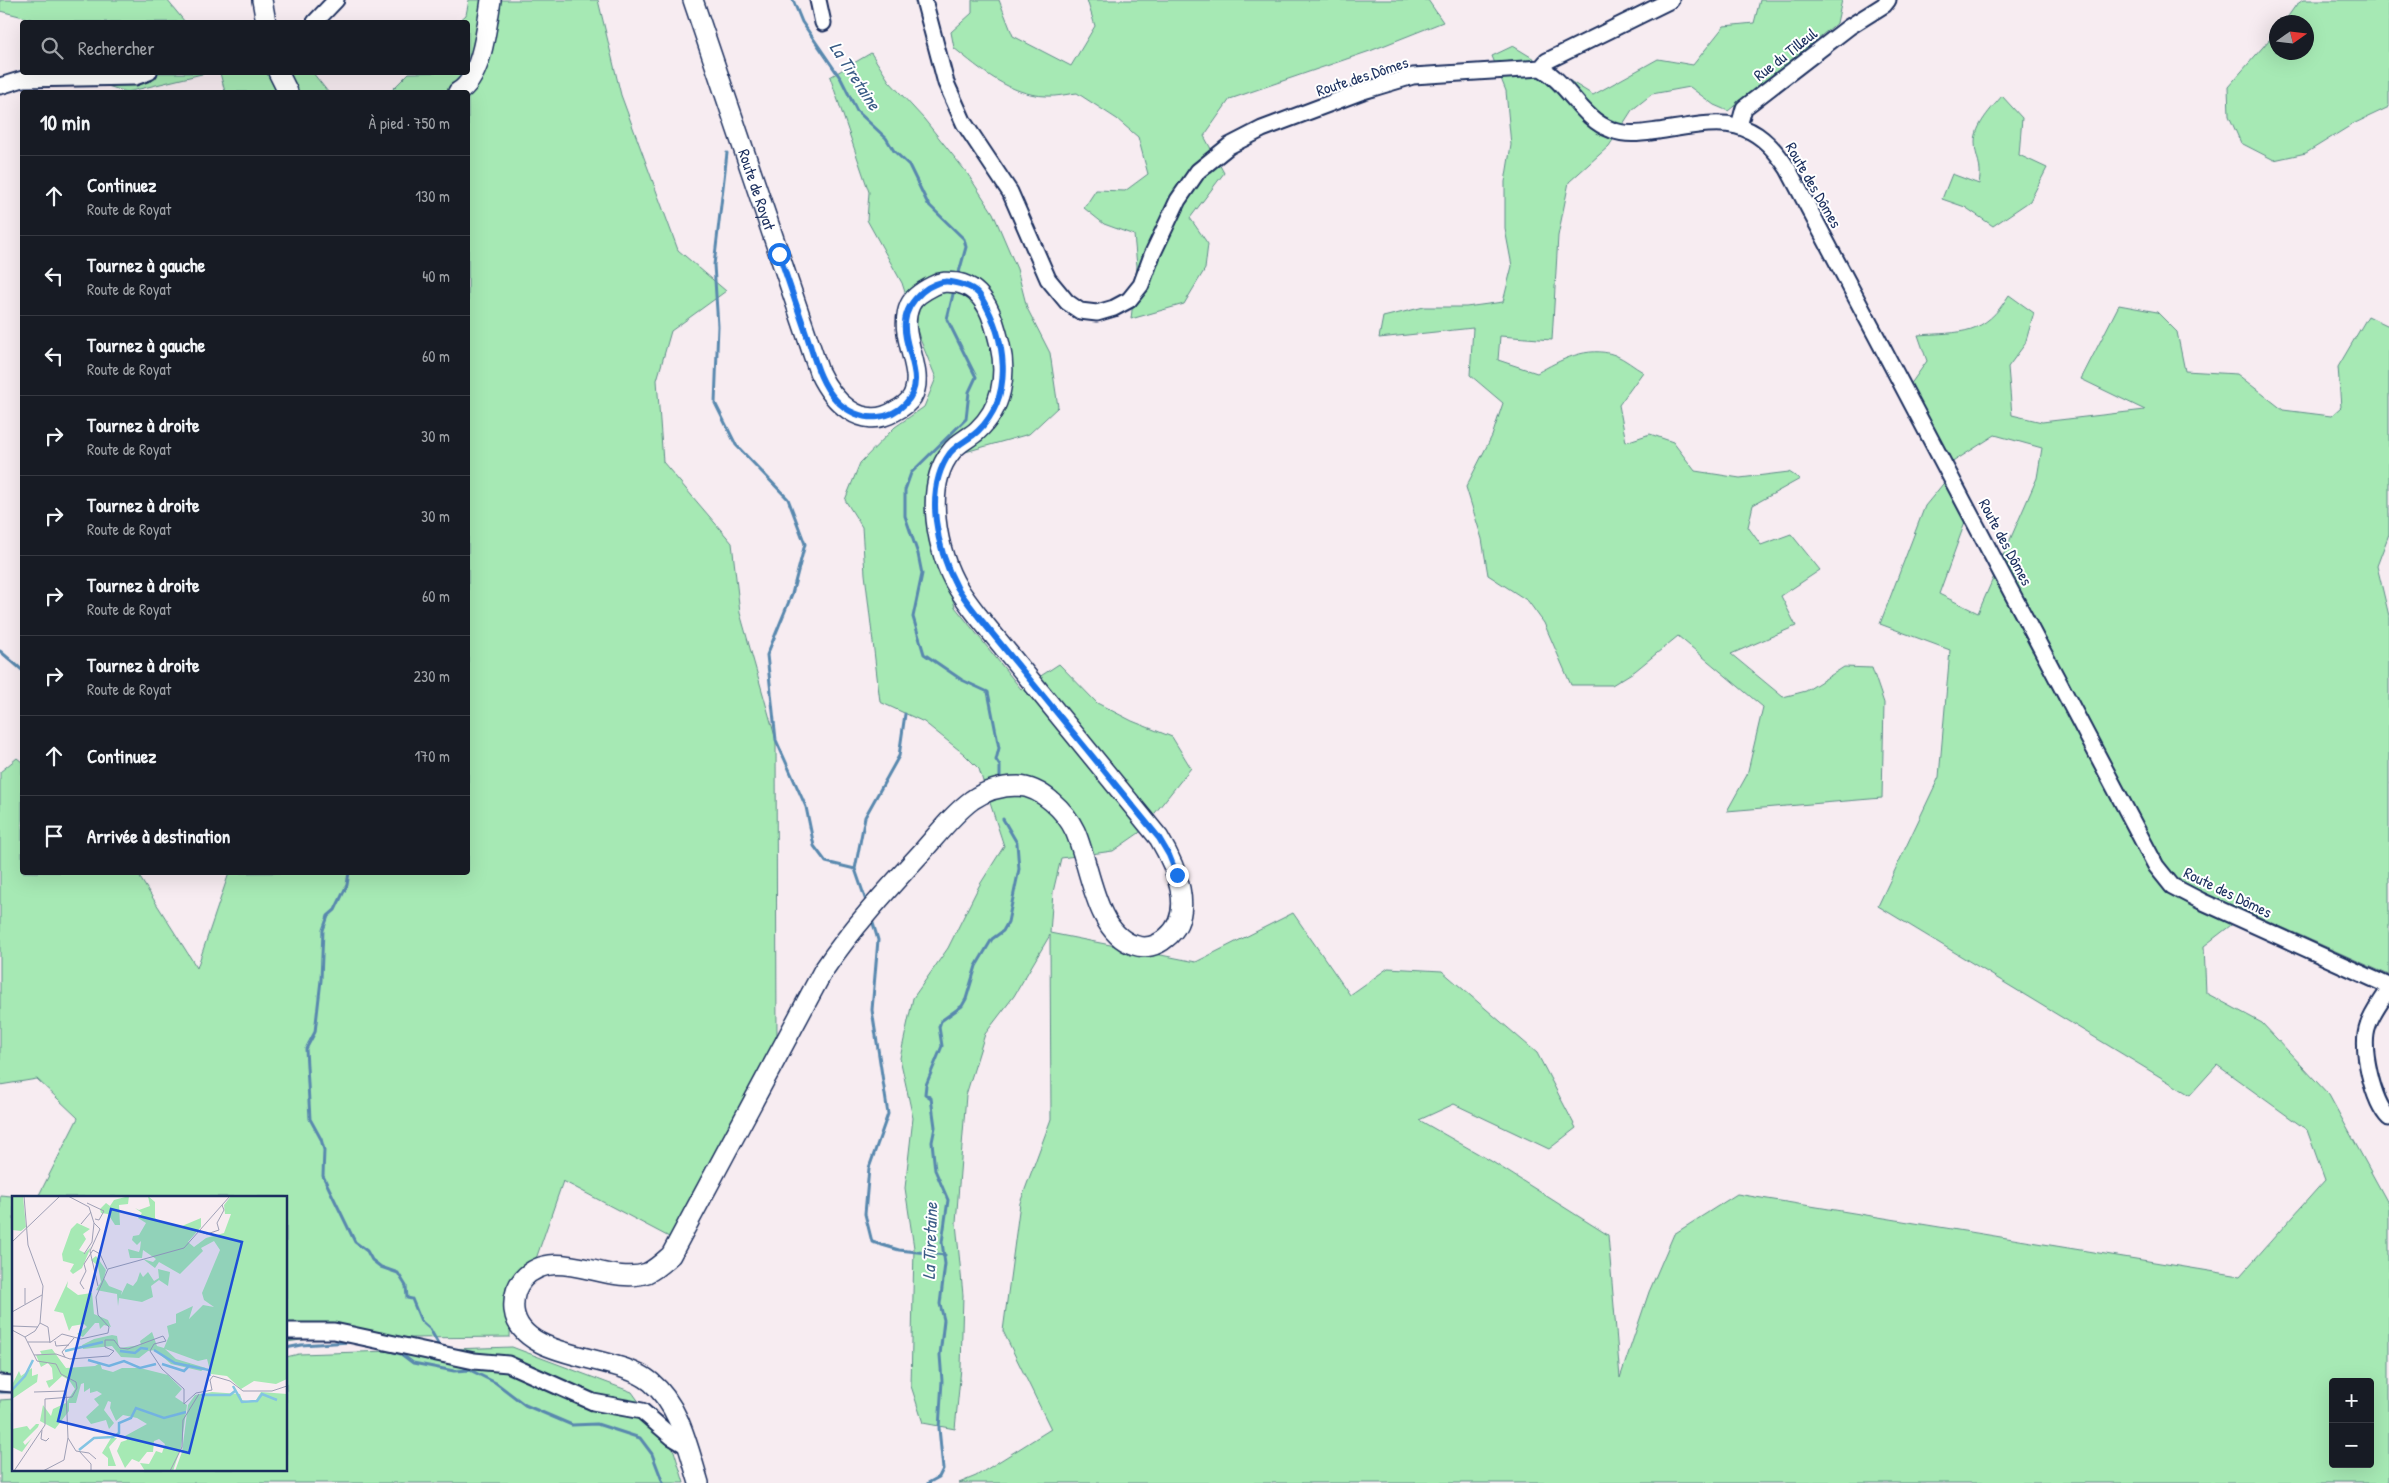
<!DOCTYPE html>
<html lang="fr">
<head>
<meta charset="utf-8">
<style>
  body { margin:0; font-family:"Patrick Hand",sans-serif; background:#20242c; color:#f1f3f6 }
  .controls { position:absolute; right:15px; bottom:15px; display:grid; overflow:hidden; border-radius:5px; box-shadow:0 5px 20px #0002 }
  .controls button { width:45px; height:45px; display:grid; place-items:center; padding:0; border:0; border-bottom:1px solid #363941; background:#171b24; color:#f1f3f6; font:25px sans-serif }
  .compass { position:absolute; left:2269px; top:15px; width:45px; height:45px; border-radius:50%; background:#171b24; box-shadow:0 5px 20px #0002; rotate:76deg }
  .stop { position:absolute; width:15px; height:15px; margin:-11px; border:4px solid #1a73e8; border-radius:50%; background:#fff }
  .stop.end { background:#1a73e8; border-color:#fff; box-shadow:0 1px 5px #0008 }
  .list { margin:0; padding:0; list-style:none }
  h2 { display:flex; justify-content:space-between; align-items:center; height:65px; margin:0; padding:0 20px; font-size:21px }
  h2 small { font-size:16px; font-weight:400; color:#9ea1a6 }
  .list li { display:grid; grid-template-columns:32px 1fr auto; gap:15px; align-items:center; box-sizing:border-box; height:80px; padding:0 20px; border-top:1px solid #363941 }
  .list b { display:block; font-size:19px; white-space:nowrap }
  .list p { margin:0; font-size:16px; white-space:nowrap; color:#9ea1a6 }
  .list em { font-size:16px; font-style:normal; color:#9ea1a6 }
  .icon { flex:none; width:28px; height:28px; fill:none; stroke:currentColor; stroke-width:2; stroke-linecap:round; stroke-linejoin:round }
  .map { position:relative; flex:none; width:2389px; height:1483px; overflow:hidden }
  .search { position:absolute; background:#171b24; box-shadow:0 5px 20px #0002; left:20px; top:20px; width:450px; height:55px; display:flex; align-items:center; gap:12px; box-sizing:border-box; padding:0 18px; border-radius:5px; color:#9ea1a6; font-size:19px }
  .panel { position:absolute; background:#171b24; box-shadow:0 5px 20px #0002; left:20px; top:90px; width:450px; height:785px; border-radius:5px }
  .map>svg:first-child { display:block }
</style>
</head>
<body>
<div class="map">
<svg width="2389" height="1483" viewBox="0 0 2389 1483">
  <rect width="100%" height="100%" fill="#f7ecf1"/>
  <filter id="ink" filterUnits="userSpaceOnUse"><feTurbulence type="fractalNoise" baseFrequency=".02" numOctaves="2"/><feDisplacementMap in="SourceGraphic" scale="10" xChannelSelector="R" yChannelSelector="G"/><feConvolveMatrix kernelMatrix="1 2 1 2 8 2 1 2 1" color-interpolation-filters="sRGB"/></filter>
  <g filter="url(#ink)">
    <!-- green -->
    <path fill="#a6e9b4" stroke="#608c89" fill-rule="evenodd" d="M0,0H167L185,22H43L0,11Z
      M469,0H598L621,95L678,250L726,291L671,331L657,380L663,462L732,543L740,613L776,740L777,1045L671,1238L563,1181L537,1256L511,1290L510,1337L309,1339L286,1342V1197H38L78,1118L37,1079L0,1085V772L17,758L22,762V872L137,873L197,968L229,873L468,872V92H390L409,73L468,72V22H458L466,15Z
      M972,0H999L1013,36L1071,66L1095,26L1087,0H1428L1443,22L1370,51L1230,99L1204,136L1224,173L1190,218L1208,244L1205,269L1184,304L1131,319L1137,266L1134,235L1104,224L1084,208L1096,190L1125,191L1148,174L1138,137L1117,119L1077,93C1067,94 1056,97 1046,96C1010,95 981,70 954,48L951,32L972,13Z
      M1760,0H1842L1837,23L1728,111L1714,105L1690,87L1652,94L1632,110L1609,146L1569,182L1558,236L1552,340L1500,336L1498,360L1537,373C1560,360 1588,345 1615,355C1625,359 1634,367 1643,372L1619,405L1626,442L1650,434L1673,442L1695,471L1740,478L1789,472L1800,479L1753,505L1748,527L1761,545L1791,534L1820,570L1781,596L1796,626L1731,654L1783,697L1806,691L1844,667L1872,668L1884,703L1882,798L1727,811L1747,775L1763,707L1678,636L1635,671L1612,685H1571L1544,623L1528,601L1488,575L1482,539L1466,487L1492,436L1503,403L1470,375L1473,328L1379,338L1383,317L1424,307H1466L1503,302L1512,266L1505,229V182L1511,145L1506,91L1492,56L1513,46L1593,95L1658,59L1693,65L1724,26L1754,23Z
      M2303,0H2389V107L2353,124L2306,153L2274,160L2241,143L2229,116L2228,87L2276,32V52H2306V22H2284L2296,5Z
      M871,53L889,81L924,119L967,173L993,213L1017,269L1027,308L1050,353L1058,407L1029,434L937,460L927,512L955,607L1021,689L1059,664L1097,703L1132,721L1172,737L1191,768L1139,833L1113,851L1061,858L1053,892L1050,933L1196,962L1293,913L1350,995L1388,968L1442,971L1537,1053L1576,1128L1549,1149L1454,1104L1419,1120L1491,1161L1608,1235L1620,1378L1649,1292L1674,1234L1737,1194L2240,1276L2325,1180L2307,1130L2217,1065L2190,1095L1878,906L1939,777L1950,650L1880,624L1925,506L1947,479L1967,517L1939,594L1978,613L2037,478L2042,448L1995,435L1951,463L1910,385L1927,361L1918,335C1962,332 1984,336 2009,295L2034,313L2025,344L2008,367L2012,415L2042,422L2145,410L2081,379L2119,305L2157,312L2177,332L2185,371L2237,374L2283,410L2331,416L2341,407L2338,367L2368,316L2389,326V534L2377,566L2389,616V975L2248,912L2204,946L2206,993L2262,1023L2329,1095L2389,1205V1483H959L976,1476L1051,1429L1003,1331L1020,1203L1051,1119L1050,935L1014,996L985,1034L966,1095L956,1223L963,1295L961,1368L955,1429L923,1423L911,1386L914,1248L905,1188L913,1118L900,1058L913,998L948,948L979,886L1004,846L979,769L964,754L924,722L880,702L865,574L862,527L845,500L860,463L895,427L924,407L936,378L920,339L902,283L867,220L869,192L830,77ZM2333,1382H2370V1464H2333Z
      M65,73H206L127,92Z
      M220,73H313L328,92H225Z
      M2002,96L2022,118L2019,155L2047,168L2030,201L1993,226L1965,207L1942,199L1952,174L1979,184C1983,163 1975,159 1975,142C1975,125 1992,108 2002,96Z
      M0,1195L23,1197H14V1378L0,1376Z
      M512,1347L632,1392L674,1451L684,1483H0V1400L14,1399V1469H286V1357L299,1354Z"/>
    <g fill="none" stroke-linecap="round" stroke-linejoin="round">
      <!-- stream -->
      <path stroke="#5988ae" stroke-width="3" d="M793,0L802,22L841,79L857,111L886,138L894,151L909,165L928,204L964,239L966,247L958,276
        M727,153L714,265L718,326L715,403L736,445L788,499L805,544L792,594L767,655L776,740L806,807L814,846L826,862L855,869L866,901
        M954,290L947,319L976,377L969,392L966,419L911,473L905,490V516L918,554L922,574L913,617L924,654L962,680L988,692L999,748L996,760L1000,766V779
        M0,651L22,670
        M855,869L865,817L899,756L905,714
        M349,872L347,885L335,910L328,916L323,930L321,980L315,1032L306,1049L310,1119L321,1139L324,1150L323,1176L355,1242L367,1251L372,1260L381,1267L398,1273L406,1286L407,1298L412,1299L421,1321L430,1329L440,1347
        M872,920L878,940L872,1010L888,1114L869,1168L865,1214L872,1242L899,1250L945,1255
        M286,1348L301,1345L350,1342
        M383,1349L401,1354L413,1363L454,1371L470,1370
        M458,1364L496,1383L525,1405L572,1425L597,1424L640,1438L652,1454L663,1483
        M0,1392H14
        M928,1483L939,1477L943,1469L939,1428L942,1381L940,1355L944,1320L940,1304L945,1264L942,1242L948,1200L935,1170L932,1142L935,1127L931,1098L925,1094L926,1085L942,1046L939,1027L941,1021L962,1006L966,999L976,966L992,939L1003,931L1008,922L1019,869L1017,843L1003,819"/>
      <defs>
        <path id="minor" d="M818,0L823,23
          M924,0L946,83L964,123L1010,192L1048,279L1067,302L1080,311L1097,313L1114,308L1129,300L1141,285L1152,255L1178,200L1198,171L1229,146L1262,129L1363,91L1413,76L1541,68C1569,84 1581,119 1612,130C1627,136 1643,133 1658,131C1719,122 1750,111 1788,169L2156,866L2172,886L2201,901L2389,986
          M315,22L336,0
          M1541,68L1547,61L1671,0
          M0,86L23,79L135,77L149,72
          M1739,126L1744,108L1849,27L1884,5L1888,0
          M2389,989C2382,1001 2372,1013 2368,1026C2360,1048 2373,1102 2389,1118
          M286,1331H334L474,1361L508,1364L593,1402L642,1411L672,1437L687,1446
          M0,1383L14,1384"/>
        <g id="major">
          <path d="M262,0L266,22"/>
          <path id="s1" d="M693,0L819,372C832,400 861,432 895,411C901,408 908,403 912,397C927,370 896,336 910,305C914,296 925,290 933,286C942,281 948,282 958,283C986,289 994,320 1000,345C1007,376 1002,408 977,431C969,438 957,443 951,452C923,486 937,554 958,588C964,598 971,607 978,616L1159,838C1175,865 1197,914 1166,938C1157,946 1145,949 1134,945C1095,933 1090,864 1075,831C1066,812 1042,787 1018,786C1002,786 985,791 972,800C953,814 938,834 922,852C887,890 852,928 823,971L671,1255C663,1262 656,1269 647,1273C608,1287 555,1243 523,1279C515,1288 513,1298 514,1310C520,1361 616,1353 651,1382C680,1406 688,1448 699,1483"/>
          <path d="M278,72L288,92"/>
          <path d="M458,92C482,79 487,25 491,0"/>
        </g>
      </defs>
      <!-- minor casing -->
      <use href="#minor" stroke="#1b2f5e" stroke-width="19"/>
      <!-- major casing -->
      <use href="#major" stroke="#1b2f5e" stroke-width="22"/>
      <!-- minor -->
      <use href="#minor" stroke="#fff" stroke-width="15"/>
      <!-- major -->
      <use href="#major" stroke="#fff" stroke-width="19"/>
    </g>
  </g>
  <g fill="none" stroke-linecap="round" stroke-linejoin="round" filter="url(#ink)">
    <!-- route -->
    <path stroke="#1a73e8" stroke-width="6" d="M779,254C788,281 797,307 806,333C814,356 819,382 836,400C846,411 862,419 878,417C888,416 898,411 905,404C929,379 902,350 905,322C906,309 913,300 922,292C929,286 941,280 951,282C962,284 975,287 981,297C1006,338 1015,395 978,431C970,439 957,444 950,453C923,490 937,550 957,587C963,597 971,607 978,616L1159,838L1169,855L1177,875"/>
  </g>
  <g text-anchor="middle" stroke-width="4" stroke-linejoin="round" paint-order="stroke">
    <!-- street labels -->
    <g font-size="16" fill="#1b2f5e" stroke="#fff">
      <text transform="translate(1785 54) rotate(-38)" y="6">Rue du Tilleul</text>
      <text transform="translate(1362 76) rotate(-18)" y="6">Route des Dômes</text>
      <text transform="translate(1814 185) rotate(60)" y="6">Route des Dômes</text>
      <text dy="6" stroke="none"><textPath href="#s1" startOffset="200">Route de Royat</textPath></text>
      <text transform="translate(2006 542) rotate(62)" y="6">Route des Dômes</text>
      <text transform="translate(2228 892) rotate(26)" y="6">Route des Dômes</text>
    </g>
    <!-- water labels -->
    <g font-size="18" font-style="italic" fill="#3a5c86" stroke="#fff">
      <text transform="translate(855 76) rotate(57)" y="6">La Tiretaine</text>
      <text transform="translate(930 1241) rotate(-88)" y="6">La Tiretaine</text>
    </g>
  </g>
  <!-- overview -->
  <g transform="translate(12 1196)">
    <rect width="275" height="275" fill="#f7ecf1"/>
    <path d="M0,0H11L14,31L9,35L0,34ZM117,0L116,8L107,9L108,29H103L96,18L89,17L88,13L94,7L98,10L102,4ZM136,0L143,6V22L148,26L170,30L189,22V31L176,46L182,51L194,42L212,37L219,18H213L212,9L219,0H275V183L264,188L242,185L229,193L215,180L199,178L195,163L186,165L153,153L164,163L194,172L189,175L159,168L143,154L136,155L127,162L109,161L100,150L71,153L70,149L82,143L100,139L105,140L107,152L129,149L128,145L140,136L145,150L152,152L157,140L155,130L164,127V118L181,110L177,123L191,109L202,111L192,104L190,97L208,54L202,45L189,52L191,55L168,78L147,66L143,72L131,63L141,66L144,63L131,54L130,62H118L116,53L127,56L128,53L129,45L125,49L120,44L121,40L127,39L134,27L126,22L130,17L123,12L127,14L138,10ZM65,27L78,33L71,38L74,43L67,54L73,57L79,51L70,72L61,78L58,75L62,68L51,65L50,58L59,33ZM84,60L94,74L92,82L97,90L110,95L109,99L115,87L121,90L125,85L128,76L131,81L136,76L142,85L147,82L146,73L158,76L156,90L147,84L139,90L141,101L130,106L107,102L106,110L105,98L84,94L89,86L86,70L79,64ZM56,85L55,91L66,99L80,97L82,118L96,124L99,131L92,129L88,133L87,127H83L71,141L65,138L75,131L72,128L60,130L57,135L51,117L42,115ZM40,153L54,172L83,170L88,167L90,173L101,176L110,172H128L156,179L170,193L163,201L175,209L169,251L161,275H133L128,267L137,268L144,255L150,257L153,248L147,243L142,245L141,256H135L127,266L120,263L113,272L105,255L109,246L115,244L113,240L135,228L125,222L111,219L104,225L98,212L99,206L96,205L92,214L102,227L97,233L94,224L79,228L74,221L87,209L82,203L90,198L85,195L78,197V192L72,196V187L69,188L64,207H57V215L43,233L28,225L31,209L39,220L41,213L54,207L63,193L57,184L50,180L37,192L34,185L41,183L40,172L36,167L29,171L24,159H30L28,155ZM20,172V180L26,178L25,186L0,203V189L7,175L9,180ZM200,196L228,198L230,204L236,205L244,204L249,196L275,198V275H163L170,256L176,209L183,199ZM24,228H27L26,231L11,246L13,249L20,242L10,256L0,251V233L15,230L18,234ZM99,242H105L97,251L104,270H96V262L90,257Z" fill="#a6e9b4"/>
    <path fill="none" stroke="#83c4e3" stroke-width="2.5" d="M142,154L163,167L197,174L198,180M53,155L91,146M108,155L123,157L129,152L136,153M76,164L97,170L112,165L128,172L144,168M150,168L172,175L178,169M221,190L230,206L245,205L250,198L265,204M0,194L13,180L21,164M189,199H218L223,195M67,254L82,242L101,241L107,237V227L119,222L124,212L152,222L174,216"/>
    <path fill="none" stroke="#9fa0b6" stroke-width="1" d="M12,0L16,49L31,90L28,127L23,135L13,141M56,0L77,11L82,27L88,33L78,55L86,90M75,7L92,15L87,24L83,23M69,28L79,16M186,35L195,38L207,34L205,27L212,14L210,9M0,46L48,0M72,58L80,46L82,27M13,92V108M72,93L68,87L74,75L72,68L81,54L88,58L95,73M0,116L30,99M28,127L36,131L38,147M0,130L26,131M0,134L13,141L25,165L44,168L49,178L64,186L65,192L60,201L33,203V229L2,275M43,145L44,150L57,149M16,146H39L50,138L69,143L96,137L97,131L86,119L84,101L96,73L172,52L218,0M22,159L44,158L58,163L97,160L102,155L93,151V144H102L108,152L116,153L151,140L154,145L142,148L138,155L150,173L172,193V208L184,197L200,194L198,184L201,180L218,185L231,195H260L275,190M53,161L50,156L62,142M22,196L54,195L56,242L64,255L77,257L84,263M30,234L29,243L34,245L37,242M67,255L79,268V275M31,275L52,264L56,242M158,275L170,251L171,224L187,198"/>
    <path fill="#1d4ed8" fill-opacity="0.15" stroke="#1d4ed8" stroke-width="2.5" d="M99,13L230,46L177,257L46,225Z"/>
    <rect width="275" height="275" fill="none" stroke="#1b2f5e" stroke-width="2.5"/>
  </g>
</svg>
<div class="controls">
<button>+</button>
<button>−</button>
</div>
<svg class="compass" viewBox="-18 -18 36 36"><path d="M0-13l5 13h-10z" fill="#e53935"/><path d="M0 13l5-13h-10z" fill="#9ea1a6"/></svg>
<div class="stop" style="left:779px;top:254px"></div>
<div class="stop end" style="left:1177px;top:875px"></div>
<div class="search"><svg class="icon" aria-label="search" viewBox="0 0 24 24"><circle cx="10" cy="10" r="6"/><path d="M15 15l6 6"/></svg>Rechercher</div>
<section class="panel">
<h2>10 min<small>À pied · 750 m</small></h2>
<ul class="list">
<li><svg class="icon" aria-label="ahead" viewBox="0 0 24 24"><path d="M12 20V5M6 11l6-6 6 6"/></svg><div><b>Continuez</b><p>Route de Royat</p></div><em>130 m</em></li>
<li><svg class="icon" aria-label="left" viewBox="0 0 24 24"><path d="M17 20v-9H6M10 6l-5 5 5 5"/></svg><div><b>Tournez à gauche</b><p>Route de Royat</p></div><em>40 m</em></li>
<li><svg class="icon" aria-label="left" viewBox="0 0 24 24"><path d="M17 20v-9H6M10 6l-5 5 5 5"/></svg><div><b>Tournez à gauche</b><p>Route de Royat</p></div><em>60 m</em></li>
<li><svg class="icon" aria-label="right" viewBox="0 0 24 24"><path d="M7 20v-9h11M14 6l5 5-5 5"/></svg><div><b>Tournez à droite</b><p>Route de Royat</p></div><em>30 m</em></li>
<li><svg class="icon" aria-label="right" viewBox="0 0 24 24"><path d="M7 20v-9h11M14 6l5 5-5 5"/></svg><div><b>Tournez à droite</b><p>Route de Royat</p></div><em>30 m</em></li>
<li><svg class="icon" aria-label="right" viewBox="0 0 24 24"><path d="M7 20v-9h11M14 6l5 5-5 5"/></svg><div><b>Tournez à droite</b><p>Route de Royat</p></div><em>60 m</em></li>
<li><svg class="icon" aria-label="right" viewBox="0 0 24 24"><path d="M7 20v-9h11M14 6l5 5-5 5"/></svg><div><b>Tournez à droite</b><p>Route de Royat</p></div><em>230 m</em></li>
<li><svg class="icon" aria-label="ahead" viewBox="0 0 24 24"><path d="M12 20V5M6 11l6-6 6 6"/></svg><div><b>Continuez</b></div><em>170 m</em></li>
<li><svg class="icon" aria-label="arrive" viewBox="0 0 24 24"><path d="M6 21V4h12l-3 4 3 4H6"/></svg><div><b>Arrivée à destination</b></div></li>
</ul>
</section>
</div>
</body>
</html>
